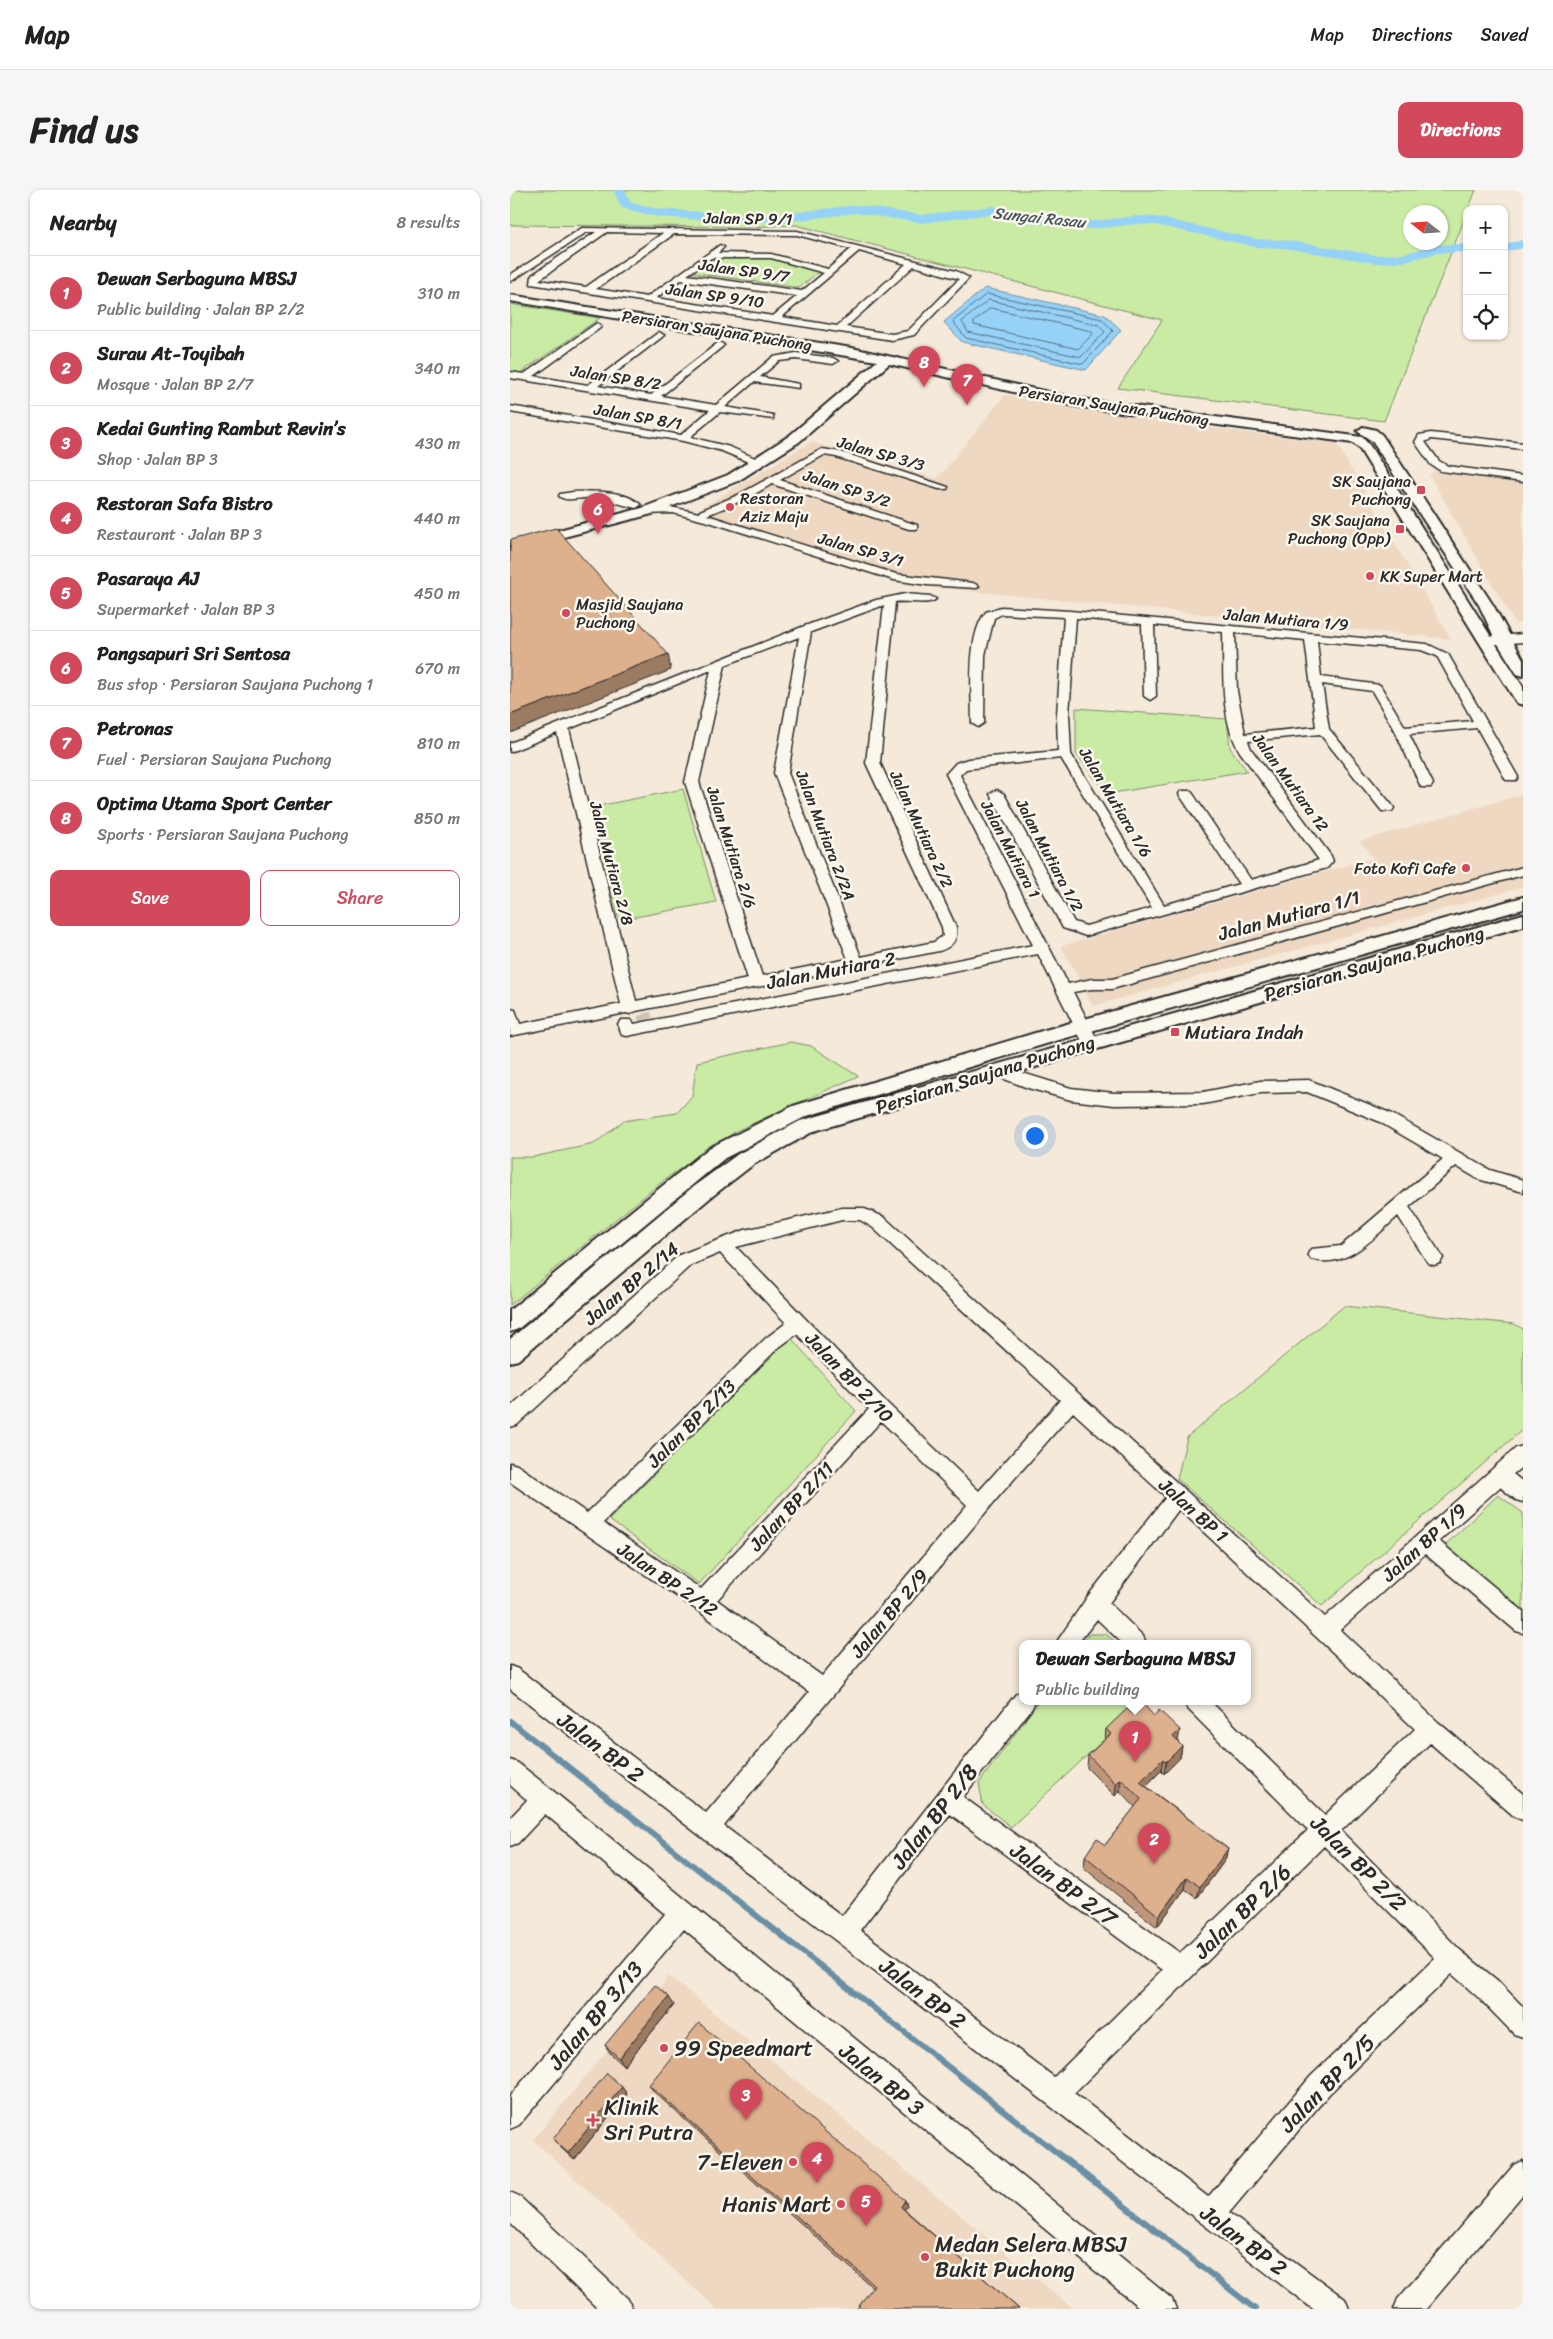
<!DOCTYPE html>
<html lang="en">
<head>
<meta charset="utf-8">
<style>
  body { margin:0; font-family:Sriracha,sans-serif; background:#f6f6f6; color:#222 }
  .controls { position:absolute; right:15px; top:15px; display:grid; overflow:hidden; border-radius:10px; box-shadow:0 1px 4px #0004 }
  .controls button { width:45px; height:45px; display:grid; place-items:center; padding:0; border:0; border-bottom:1px solid #e0e0e0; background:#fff; color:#222; font:25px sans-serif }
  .compass { position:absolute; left:893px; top:15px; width:45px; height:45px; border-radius:50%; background:#fff; box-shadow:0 1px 4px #0004; rotate:287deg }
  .you { position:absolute; left:524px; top:945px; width:18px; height:18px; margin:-12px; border:4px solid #fff; border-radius:50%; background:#1a73e8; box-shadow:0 0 0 8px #1a73e833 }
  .badge { display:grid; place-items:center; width:32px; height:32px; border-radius:50%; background:#d1495b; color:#fff; font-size:16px; font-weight:700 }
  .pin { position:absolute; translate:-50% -41px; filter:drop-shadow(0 1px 2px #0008) }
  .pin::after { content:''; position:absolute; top:26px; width:18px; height:15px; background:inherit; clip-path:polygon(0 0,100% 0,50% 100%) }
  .popup { position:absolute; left:509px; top:1450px; width:232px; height:65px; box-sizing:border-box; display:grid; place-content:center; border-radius:10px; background:#fff; filter:drop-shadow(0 1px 4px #0005); font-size:16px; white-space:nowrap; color:#767676 }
  .popup b { font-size:19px; color:#222 }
  .popup::after { content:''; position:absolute; left:50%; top:100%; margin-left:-10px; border:10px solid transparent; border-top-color:#fff }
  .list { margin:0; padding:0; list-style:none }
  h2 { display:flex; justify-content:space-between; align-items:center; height:65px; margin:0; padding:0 20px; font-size:21px }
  h2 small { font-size:16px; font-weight:400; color:#767676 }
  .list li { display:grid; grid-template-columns:32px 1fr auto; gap:15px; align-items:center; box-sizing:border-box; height:75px; padding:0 20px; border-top:1px solid #e0e0e0 }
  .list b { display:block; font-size:19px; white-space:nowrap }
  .list p { margin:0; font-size:16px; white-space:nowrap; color:#767676 }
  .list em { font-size:16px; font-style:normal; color:#767676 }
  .actions { display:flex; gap:10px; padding:15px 20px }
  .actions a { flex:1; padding:11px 0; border:1px solid #d1495b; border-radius:10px; text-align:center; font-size:18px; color:#d1495b }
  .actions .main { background:#d1495b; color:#fff }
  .icon { flex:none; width:28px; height:28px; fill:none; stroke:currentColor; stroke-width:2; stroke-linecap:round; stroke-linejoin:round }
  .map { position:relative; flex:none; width:1013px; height:2119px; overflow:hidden; border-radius:10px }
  header { display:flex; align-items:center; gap:30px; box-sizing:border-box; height:70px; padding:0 25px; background:#fff; border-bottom:1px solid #e0e0e0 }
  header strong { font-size:24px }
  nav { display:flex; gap:28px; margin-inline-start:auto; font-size:18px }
  .intro { display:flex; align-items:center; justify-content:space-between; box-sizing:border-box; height:120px; padding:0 30px }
  h1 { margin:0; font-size:35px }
  .button { padding:12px 22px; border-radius:10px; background:#d1495b; color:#fff; font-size:18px; font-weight:700 }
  main { display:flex; gap:30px; padding:0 30px }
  aside { flex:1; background:#fff; border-radius:10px; box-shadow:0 1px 4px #0004 }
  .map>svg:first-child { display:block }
</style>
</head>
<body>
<header>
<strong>Map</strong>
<nav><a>Map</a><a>Directions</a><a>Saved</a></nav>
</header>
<div class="intro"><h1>Find us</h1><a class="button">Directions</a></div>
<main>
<aside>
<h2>Nearby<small>8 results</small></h2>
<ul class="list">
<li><span class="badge">1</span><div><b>Dewan Serbaguna MBSJ</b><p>Public building · Jalan BP 2/2</p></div><em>310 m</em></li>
<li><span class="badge">2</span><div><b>Surau At-Toyibah</b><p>Mosque · Jalan BP 2/7</p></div><em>340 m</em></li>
<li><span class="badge">3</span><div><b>Kedai Gunting Rambut Revin’s</b><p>Shop · Jalan BP 3</p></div><em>430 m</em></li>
<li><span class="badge">4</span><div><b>Restoran Safa Bistro</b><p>Restaurant · Jalan BP 3</p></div><em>440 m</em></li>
<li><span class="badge">5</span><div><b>Pasaraya AJ</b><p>Supermarket · Jalan BP 3</p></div><em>450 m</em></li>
<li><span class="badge">6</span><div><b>Pangsapuri Sri Sentosa</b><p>Bus stop · Persiaran Saujana Puchong 1</p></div><em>670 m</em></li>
<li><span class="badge">7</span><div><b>Petronas</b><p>Fuel · Persiaran Saujana Puchong</p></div><em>810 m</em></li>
<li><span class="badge">8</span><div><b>Optima Utama Sport Center</b><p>Sports · Persiaran Saujana Puchong</p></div><em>850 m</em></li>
</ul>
<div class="actions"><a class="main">Save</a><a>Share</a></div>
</aside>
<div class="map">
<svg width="1013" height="2119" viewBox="0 0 1013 2119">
  <rect width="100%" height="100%" fill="#f5e9d9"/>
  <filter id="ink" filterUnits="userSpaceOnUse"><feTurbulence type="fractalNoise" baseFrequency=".02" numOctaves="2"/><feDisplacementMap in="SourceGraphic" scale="10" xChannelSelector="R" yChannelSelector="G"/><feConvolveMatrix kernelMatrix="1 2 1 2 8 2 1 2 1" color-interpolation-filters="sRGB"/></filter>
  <g filter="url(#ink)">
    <!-- built -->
    <path fill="#eed8c2" d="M495,205L674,235L826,253L941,449L400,395L376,390L197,332L194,316L301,252L427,289Z
      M924,281L1013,292V433H1005L919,285Z
      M1013,604V697L583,816L551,756L863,668L850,651Z
      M159,1786L564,2119H207L23,1950Z"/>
    <!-- green -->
    <path fill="#c9eba4" stroke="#7a8b68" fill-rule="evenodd" d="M0,0H966L874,231L608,198L652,130L286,35L238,37L0,35ZM901,22H931V52H901Z
      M201,65L257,66L311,80L289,98L178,82Z
      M0,114L90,128L10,183L0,181Z
      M566,518L717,529L720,558L737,581L597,604L566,564Z
      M173,599L206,712L109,730L78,618Z
      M281,852L301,856L348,886L226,941L158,987L0,1115V967H23L84,954L113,931L167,923L182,906L187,872Z
      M834,1116L1004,1134L1013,1139V1239L812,1416L667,1289L677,1247Z
      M282,1149L346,1221L189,1394L99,1330L271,1156Z
      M988,1305L1013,1323V1429L931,1359Z
      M579,1444H596L606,1453H572Z
      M529,1511H635L501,1637L473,1615L469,1593Z"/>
    <!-- water -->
    <path fill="#96d2f7" stroke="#6b8fa5" d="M475,98L595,125L611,140L576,180L452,152L434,132Z"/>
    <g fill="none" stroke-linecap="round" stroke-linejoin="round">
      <!-- shore -->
      <path stroke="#566e7d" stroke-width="1" d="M477,104L592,129L603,141L573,174L456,148L443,132Z
        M479,110L589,135L595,142L571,167L458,142L452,132Z
        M481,118L581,141L583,144L568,159L464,135V132Z"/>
      <!-- stream -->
      <path stroke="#6b8fa5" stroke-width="6" d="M0,1531L745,2119"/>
      <!-- river -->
      <path fill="#96d2f7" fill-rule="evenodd" d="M103,0H115L121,13L148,19L209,23L272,24L346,15L411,25L483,16L514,24L583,31L626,26L646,27L746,49L774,50L866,65L892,64L925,55L957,54V62L927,63L892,72L866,73L774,58L746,57L646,35L626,34L583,39L514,32L483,24L411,33L346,23L272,32L209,31L148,27L112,18Z
        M1013,50V58L994,62V54Z"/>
      <!-- minor-tunnel -->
      <path stroke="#cdc3b6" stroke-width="14" stroke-dasharray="14 8" stroke-linecap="butt" d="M134,824L136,830"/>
      <defs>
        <path id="minor" d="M72,38L287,41L446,81L459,88L404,145L382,150L21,94L22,85L86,42H77L0,92V85ZM97,42L153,43L76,97L29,90ZM164,44L287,45L341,59L318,79L261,64L208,63L214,57L210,55L137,107L86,99ZM349,61L396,74L327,136L272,127ZM201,68H261L314,83L292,101L177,85ZM404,76L449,89L398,141L382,144L336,137ZM171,90L287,106L263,126L146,108Z
          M87,133L91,136L90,138L24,186L78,195L149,142L154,145L152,147L88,196L141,205L209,152L214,155L212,157L151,206L206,215L263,167L286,163L323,168L328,171L323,174L286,169L269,171L250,187L289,194V198L244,192L215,217L263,225V229L210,222L180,247L220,257L252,271V275L248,276L212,261L173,251L0,222V216L171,245L200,220L0,188V182L14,184Z
          M921,243L1013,253V259L921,249L915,252L929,271L938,276L1013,286V292L931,281L921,275L905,252L909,245Z
          M312,259L331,262L438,297L437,299H429L326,267L314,265L270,290L407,335V339H399L262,294L236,309L197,325L386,384L463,393L469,396L467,398L417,395L384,390L199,332L163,323L137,324L132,321C143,311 175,320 189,323L190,321L228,305Z
          M63,302C83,301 116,300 131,315L126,318C108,314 94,307 75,308C67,308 55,312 49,306L50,304Z
          M395,404L420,406L426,409C418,416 397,410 385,412L370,573L446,737C448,750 442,757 429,761L126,821L120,824L116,823L0,846V819L5,820L10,834L111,814L47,543L0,562V553L292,437L366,410ZM374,415L356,573L432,737L433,746L424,752L351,767L278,583L301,442ZM289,447L264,583L338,769L252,786L189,592L215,475ZM201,480L175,592L238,789L126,811L59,539Z
          M491,417L560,421L917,454L938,464L1008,587L1006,590H996L967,538L899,544L923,594L921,597H911L885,541L862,501L812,494L819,539L882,615L884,618L882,621H872L810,544L738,551L741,559L821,666L823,671L817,678L576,746L553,738L480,604L487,600L494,604L564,732L576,736L642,718L551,568L456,579L450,585L558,794L582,789H602L1013,677V685L602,799H582L563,802L589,853L587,857H575L573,853L528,764L117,846L112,845L108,834L111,830H121L124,834L523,755L436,584L446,573L458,569L548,561L547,524L554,427L492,424L484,428L475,465L474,533L468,537L462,533C462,503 456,446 476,422ZM566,428L632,434L634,506L640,510L646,506L644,435L713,442C714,480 709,528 730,562L809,670L741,690L681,601H671L669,604L729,694L654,715L561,564L559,524ZM725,443L795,450L806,537L735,544L727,501ZM807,451L911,460L927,466L963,531L895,537L870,495L811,487Z
          M1013,444V452L975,455L969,451L975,447Z
          M490,876L561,898L604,903L693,902L750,891L799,890L880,923L980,980L1013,990V1002L968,989L946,976L899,1017L930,1063L933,1068L930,1073L924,1075L918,1073L888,1026C863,1048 837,1080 801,1069L798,1064L801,1059L831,1056L933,969L868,931L797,902L750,903L693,914L604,915L561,910L518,898L484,885L482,881L484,877Z
          M332,1018H352L374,1027L815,1427L1006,1258L1013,1256V1276L1003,1284L1013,1292V1312L1006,1310L990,1297L929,1351L1013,1421V1443L1006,1441L915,1364L830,1440L928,1532L1013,1604V1630L1005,1627L920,1553L831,1641L950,1760L988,1791L1013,1817V1847L1004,1844L970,1809L942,1784L819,1904L719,2023L835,2109L839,2119H803L0,1499V1476L8,1479L196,1623L299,1502L187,1420L0,1292V1273L7,1275L77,1323L256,1148L276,1133L210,1063L181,1075L7,1235L0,1237V1217L169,1065L235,1040ZM332,1030H350L362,1037L550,1210L469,1301L378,1214L226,1057ZM287,1144L359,1219L191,1399L93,1333L268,1158ZM563,1222L656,1307L578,1406L546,1453H568L587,1429L612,1453H636L633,1446L599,1413L669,1319L905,1539L815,1625L700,1511H674L677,1518L798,1640L670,1763L453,1607L522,1518L525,1511H512V1501L506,1504L332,1726L214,1636L490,1305ZM371,1231L457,1315L312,1486L207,1410ZM440,1624L652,1780L544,1887L350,1740ZM814,1656L925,1768L801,1886L698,2007L564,1903Z
          M0,1570L8,1573L42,1600L662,2109L666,2119H631L174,1739L9,1935L0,1939V1906L155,1724L35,1624L8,1653L0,1656V1628L17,1610L0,1595Z
          M1013,1971V2004L916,2119H884L888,2109L1004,1975Z
          M0,2002L9,2006L118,2109L122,2119H88L0,2033Z"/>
        <path id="tertiary" d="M0,105L342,158L565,208L852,247L860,256L1013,497V515L1007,513L1005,510L849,258L843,253L565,216L379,174L289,252L228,291L142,324L0,361V353L132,318L218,285L279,246L367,171L0,111Z
          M853,237L866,240L872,245L983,415L1013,469V486L1007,484L1005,481L985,449L969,415L862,251L847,241Z
          M1013,707V719L549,850L297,926L215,968L8,1139L0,1142V1120L199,958L283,916L535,840Z
          M1013,724V736L304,941L244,974L200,1008L8,1170L0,1172V1149L184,996L228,964L290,931Z"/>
      </defs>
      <!-- minor casing -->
      <use href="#minor" stroke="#2b2b2b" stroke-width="3"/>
      <!-- tertiary casing -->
      <use href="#tertiary" stroke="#2b2b2b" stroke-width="4"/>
      <!-- minor -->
      <use href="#minor" fill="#fbf7ec" fill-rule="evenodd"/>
      <!-- tertiary -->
      <use href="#tertiary" fill="#fbf7ec" fill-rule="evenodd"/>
    </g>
    <!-- wall -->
    <path fill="#be977a" stroke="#2b2b2b" d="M624,1525L668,1552L672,1556L670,1568L654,1584L651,1581L636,1596L718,1659L715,1670L687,1708L675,1699L647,1737L574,1678L575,1666L595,1655L625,1617L610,1601L605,1606L577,1578L578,1565L595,1550L596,1539Z
      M164,1815L114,1876L100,1863L95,1855Z
      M139,1895L395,2010L397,2016L394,2019L509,2119L362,2097L144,1902Z
      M117,1904L64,1970L49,1956L43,1949Z"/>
    <!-- shaded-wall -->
    <path fill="#9b7b63" stroke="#2b2b2b" d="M158,464L161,480L0,543V525Z
      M670,1540L668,1552L663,1547Z
      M672,1556L670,1568L654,1584L656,1572Z
      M653,1569L651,1581L628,1604L630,1592Z
      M611,1589L610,1601L605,1606L606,1594Z
      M718,1659L715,1670L687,1708L690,1697Z
      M677,1687L675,1699L647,1737L649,1726Z
      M159,1807L164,1815L114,1876L109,1868Z
      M112,1897L117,1904L64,1970L58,1963Z
      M395,2010L397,2016L392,2022L391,2017Z"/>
    <!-- building -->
    <path fill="#ddb08e" stroke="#2b2b2b" d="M46,338L158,464L0,525V350Z
      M634,1515L644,1526L649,1520L670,1540L663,1547L672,1556L656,1572L653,1569L630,1592L718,1659L690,1697L677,1687L649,1726L575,1666L587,1648L595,1655L631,1609L611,1589L606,1594L578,1565L601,1544L596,1539L617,1519L624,1525Z
      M145,1795L159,1807L109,1868L95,1855Z
      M189,1833L395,2010L391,2017L509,2119H347L364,2095L139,1895Z
      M97,1883L112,1897L58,1963L43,1949Z"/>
  </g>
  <!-- markers -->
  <g fill="#d1495b" stroke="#fbf7ec" stroke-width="2">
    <rect x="906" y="295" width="10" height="10" rx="2.5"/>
    <circle cx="220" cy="317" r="5"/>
    <rect x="885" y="334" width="10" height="10" rx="2.5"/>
    <circle cx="860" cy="386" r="5"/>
    <circle cx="56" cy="423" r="5"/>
    <circle cx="956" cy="678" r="5"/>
    <rect x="660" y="837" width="10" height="10" rx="2.5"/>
    <circle cx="154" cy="1858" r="5"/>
    <path d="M80.5 1922.5h5v5h5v5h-5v5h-5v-5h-5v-5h5z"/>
    <circle cx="283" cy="1972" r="5"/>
    <circle cx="331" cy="2014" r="5"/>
    <circle cx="415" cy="2067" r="5"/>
  </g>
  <g text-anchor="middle" stroke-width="5" stroke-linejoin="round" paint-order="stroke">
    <!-- far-water labels -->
    <g font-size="16" font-style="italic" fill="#46555e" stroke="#fbf7ec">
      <text transform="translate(529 27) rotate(6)" y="6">Sungai Rasau</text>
    </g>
    <!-- far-street labels -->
    <g font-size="16" fill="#2b2b2b" stroke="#fbf7ec">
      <text transform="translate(238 28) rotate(1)" y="6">Jalan SP 9/1</text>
      <text transform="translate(234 80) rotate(8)" y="6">Jalan SP 9/7</text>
      <text transform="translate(205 105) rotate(8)" y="6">Jalan SP 9/10</text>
      <text transform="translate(207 140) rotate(9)" y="6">Persiaran Saujana Puchong</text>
      <text transform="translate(106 187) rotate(9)" y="6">Jalan SP 8/2</text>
      <text transform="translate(604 215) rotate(9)" y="6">Persiaran Saujana Puchong</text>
      <text transform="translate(128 226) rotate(10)" y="6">Jalan SP 8/1</text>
      <text transform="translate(371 263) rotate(16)" y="6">Jalan SP 3/3</text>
      <text transform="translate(337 298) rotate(18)" y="6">Jalan SP 3/2</text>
      <text transform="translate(351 359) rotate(16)" y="6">Jalan SP 3/1</text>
      <text transform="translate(776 429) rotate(5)" y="6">Jalan Mutiara 1/9</text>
      <text transform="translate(781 592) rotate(54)" y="6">Jalan Mutiara 12</text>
      <text transform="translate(606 612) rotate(59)" y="6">Jalan Mutiara 1/6</text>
      <text transform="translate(412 639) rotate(65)" y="6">Jalan Mutiara 2/2</text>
      <text transform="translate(316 645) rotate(69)" y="6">Jalan Mutiara 2/2A</text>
      <text transform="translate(222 657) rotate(72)" y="6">Jalan Mutiara 2/6</text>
      <text transform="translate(501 659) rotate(62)" y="6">Jalan Mutiara 1</text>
      <text transform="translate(540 665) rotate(62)" y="6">Jalan Mutiara 1/2</text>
      <text transform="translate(102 673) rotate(75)" y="6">Jalan Mutiara 2/8</text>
    </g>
    <!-- far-poi labels -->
    <g font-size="16" fill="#2b2b2b" stroke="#fbf7ec" text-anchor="end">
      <text x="901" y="297">SK Saujana<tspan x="901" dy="18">Puchong</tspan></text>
      <text x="230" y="314" text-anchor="start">Restoran<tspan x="230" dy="18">Aziz Maju</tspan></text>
      <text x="880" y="336">SK Saujana<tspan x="880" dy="18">Puchong (Opp)</tspan></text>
      <text x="870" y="392" text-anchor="start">KK Super Mart</text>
      <text x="66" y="420" text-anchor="start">Masjid Saujana<tspan x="66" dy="18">Puchong</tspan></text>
      <text x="946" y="684">Foto Kofi Cafe</text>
    </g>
    <!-- street labels -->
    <g font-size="19" fill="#2b2b2b" stroke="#fbf7ec">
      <text transform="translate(779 725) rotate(-15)" y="7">Jalan Mutiara 1/1</text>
      <text transform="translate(864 773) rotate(-16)" y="7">Persiaran Saujana Puchong</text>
      <text transform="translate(321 780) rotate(-11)" y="7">Jalan Mutiara 2</text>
      <text transform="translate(475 884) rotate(-17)" y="7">Persiaran Saujana Puchong</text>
      <text transform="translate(121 1093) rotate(-40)" y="7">Jalan BP 2/14</text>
      <text transform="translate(340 1187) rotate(46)" y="7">Jalan BP 2/10</text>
      <text transform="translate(181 1233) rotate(-45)" y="7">Jalan BP 2/13</text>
      <text transform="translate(281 1316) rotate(-47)" y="7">Jalan BP 2/11</text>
      <text transform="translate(684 1320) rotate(42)" y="7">Jalan BP 1</text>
      <text transform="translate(914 1352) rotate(-42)" y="7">Jalan BP 1/9</text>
      <text transform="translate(158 1389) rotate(34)" y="7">Jalan BP 2/12</text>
      <text transform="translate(379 1423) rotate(-50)" y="7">Jalan BP 2/9</text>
    </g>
    <!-- poi labels -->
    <g font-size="19" fill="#2b2b2b" stroke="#fbf7ec" text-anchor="start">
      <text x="675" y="849">Mutiara Indah</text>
    </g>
    <!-- near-street labels -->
    <g font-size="22" fill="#2b2b2b" stroke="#fbf7ec">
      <text transform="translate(91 1557) rotate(37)" y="8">Jalan BP 2</text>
      <text transform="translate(424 1626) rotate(-52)" y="8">Jalan BP 2/8</text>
      <text transform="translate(849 1673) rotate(45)" y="8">Jalan BP 2/2</text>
      <text transform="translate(554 1694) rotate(36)" y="8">Jalan BP 2/7</text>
      <text transform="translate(732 1721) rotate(-44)" y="8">Jalan BP 2/6</text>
      <text transform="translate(413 1803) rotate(37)" y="8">Jalan BP 2</text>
      <text transform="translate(85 1825) rotate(-50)" y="8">Jalan BP 3/13</text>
      <text transform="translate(372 1889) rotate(39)" y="8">Jalan BP 3</text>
      <text transform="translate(817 1893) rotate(-46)" y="8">Jalan BP 2/5</text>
      <text transform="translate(734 2050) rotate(37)" y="8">Jalan BP 2</text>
    </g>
    <!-- near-poi labels -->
    <g font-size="22" fill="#2b2b2b" stroke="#fbf7ec" text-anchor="start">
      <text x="164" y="1866">99 Speedmart</text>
      <text x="94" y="1925">Klinik<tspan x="94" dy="25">Sri Putra</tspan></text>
      <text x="273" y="1980" text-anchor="end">7-Eleven</text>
      <text x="321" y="2022" text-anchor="end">Hanis Mart</text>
      <text x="425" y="2062">Medan Selera MBSJ<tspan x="425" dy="25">Bukit Puchong</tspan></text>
    </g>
  </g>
</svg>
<div class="controls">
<button>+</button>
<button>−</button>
<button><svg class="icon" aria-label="locate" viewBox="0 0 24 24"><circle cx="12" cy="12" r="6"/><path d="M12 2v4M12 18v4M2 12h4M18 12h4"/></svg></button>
</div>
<svg class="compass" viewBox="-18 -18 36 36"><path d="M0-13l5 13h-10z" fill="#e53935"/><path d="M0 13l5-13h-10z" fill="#767676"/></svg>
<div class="you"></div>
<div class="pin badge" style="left:625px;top:1572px">1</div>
<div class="popup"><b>Dewan Serbaguna MBSJ</b>Public building</div>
<div class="pin badge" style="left:644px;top:1674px">2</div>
<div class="pin badge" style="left:236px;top:1930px">3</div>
<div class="pin badge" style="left:307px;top:1993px">4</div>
<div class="pin badge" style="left:356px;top:2036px">5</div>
<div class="pin badge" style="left:88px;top:344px">6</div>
<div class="pin badge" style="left:457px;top:215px">7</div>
<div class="pin badge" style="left:414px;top:197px">8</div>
</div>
</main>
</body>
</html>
